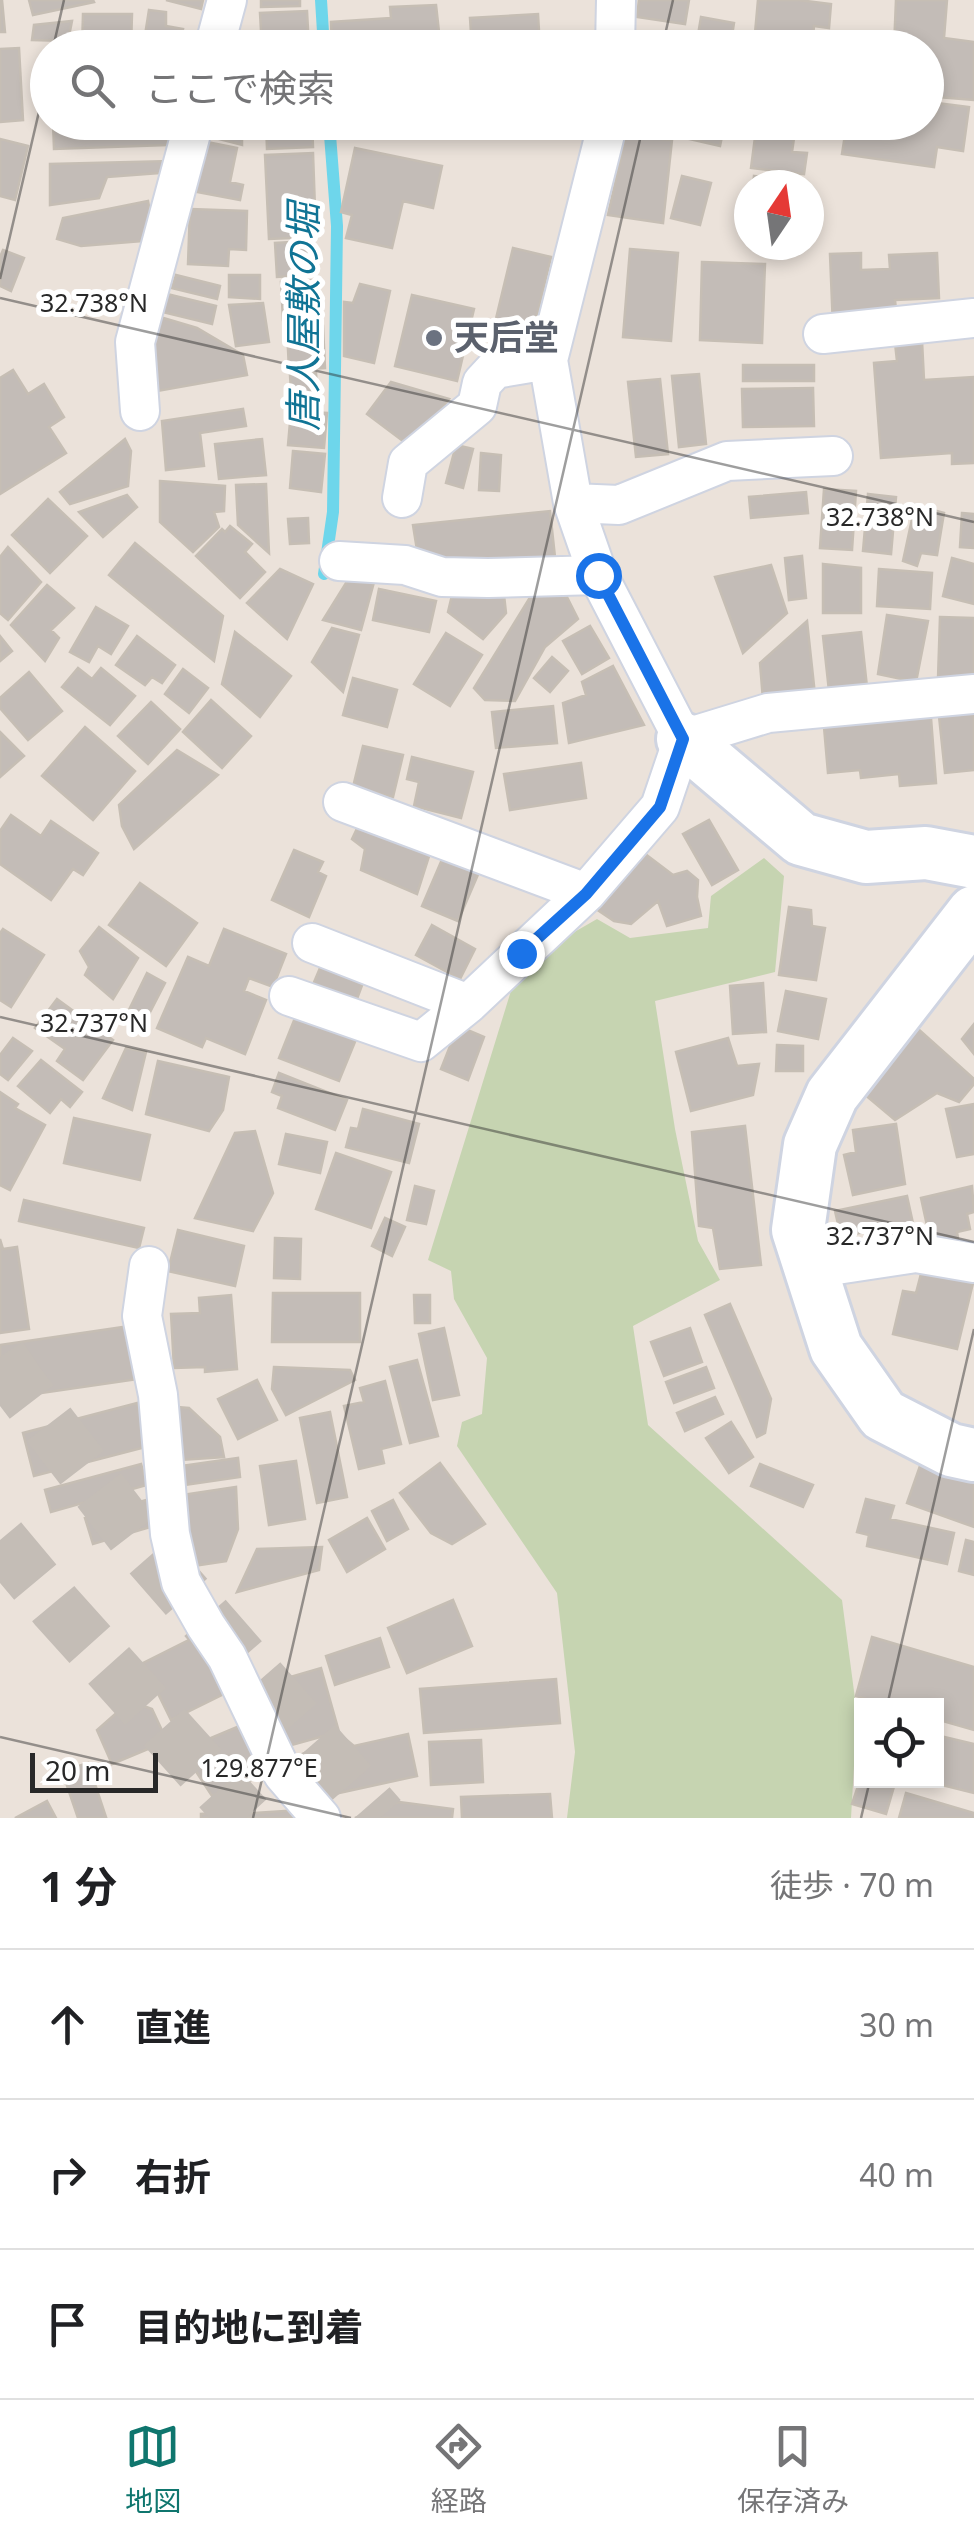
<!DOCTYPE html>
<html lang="ja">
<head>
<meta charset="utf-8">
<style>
  body { margin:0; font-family:"Noto Sans","Noto Sans JP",sans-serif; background:#f2f2f2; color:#202124 }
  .controls { position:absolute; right:30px; bottom:30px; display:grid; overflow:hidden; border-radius:0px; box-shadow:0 5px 15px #0003 }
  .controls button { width:90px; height:90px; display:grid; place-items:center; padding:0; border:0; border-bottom:2px solid #e0e0e0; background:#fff; color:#202124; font:50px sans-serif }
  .compass { position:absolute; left:734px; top:170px; width:90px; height:90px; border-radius:50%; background:#fff; box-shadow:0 5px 15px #0003; rotate:13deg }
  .scale { position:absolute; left:30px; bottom:25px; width:128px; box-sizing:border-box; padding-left:10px; border:5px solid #282828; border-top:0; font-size:28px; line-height:35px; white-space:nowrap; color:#282828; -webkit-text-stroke:8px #fff; paint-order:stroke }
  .stop { position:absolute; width:30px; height:30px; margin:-22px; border:8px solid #1a73e8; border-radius:50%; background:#fff }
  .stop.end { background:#1a73e8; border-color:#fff; box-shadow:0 2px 10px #0008 }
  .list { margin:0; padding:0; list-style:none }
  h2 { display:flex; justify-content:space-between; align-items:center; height:130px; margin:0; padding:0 40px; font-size:42px }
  h2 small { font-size:32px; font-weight:400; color:#757577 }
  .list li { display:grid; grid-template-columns:65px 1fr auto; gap:30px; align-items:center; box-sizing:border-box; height:150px; padding:0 40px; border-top:2px solid #e0e0e0 }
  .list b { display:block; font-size:38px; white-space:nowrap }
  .list em { font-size:32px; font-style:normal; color:#757577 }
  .icon { flex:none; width:55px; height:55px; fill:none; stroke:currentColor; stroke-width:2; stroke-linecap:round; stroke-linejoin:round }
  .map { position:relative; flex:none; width:974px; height:1818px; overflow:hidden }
  .search { position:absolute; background:#fff; box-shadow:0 5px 15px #0003; left:30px; right:30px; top:30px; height:110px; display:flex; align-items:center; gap:25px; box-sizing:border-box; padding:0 35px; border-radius:55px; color:#757577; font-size:38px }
  .sheet { height:580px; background:#fff }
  nav { display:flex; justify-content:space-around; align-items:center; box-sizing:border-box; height:140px; border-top:2px solid #e0e0e0; background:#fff; font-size:28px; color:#757577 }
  nav a { display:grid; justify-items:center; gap:5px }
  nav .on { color:#0f766e }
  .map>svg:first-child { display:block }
</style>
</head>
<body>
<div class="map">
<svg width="974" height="1818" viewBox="0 0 974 1818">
  <rect width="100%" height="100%" fill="#ebe2da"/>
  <!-- cemetery -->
  <path fill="#c6d4b1" d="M764,858L784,876L775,972L655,1001L675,1129L698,1241L720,1280L633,1326L648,1425L842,1600L857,1714L851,1818H567L575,1752L557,1593L457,1446L462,1422L482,1414L487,1358L454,1299L451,1271L428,1260L514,981L564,938L597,919L630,938L708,928L711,896Z"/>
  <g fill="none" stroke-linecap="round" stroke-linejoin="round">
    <!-- stream -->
    <path stroke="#6ed6eb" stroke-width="12" d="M321,0L324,48
      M324,574L333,512L337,226L329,122"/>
  </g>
  <!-- building -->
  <path fill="#c3bcb7" stroke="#c6beb4" stroke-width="2.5" d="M0,0H2L5,32H0Z
    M29,0H93L94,2L33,15Z
    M166,0H203L201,9Z
    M261,0H300V6L261,7Z
    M639,0H689L685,24L637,17Z
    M758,0H798L831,4L829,28L814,26L812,48L754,44Z
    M896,0H947L944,38L974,42V100L926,96V48H894Z
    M436,5L440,41L332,48L331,22L391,18L390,7Z
    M149,10L166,12V26L183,29L179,48H143Z
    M307,11L309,48H262L260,13Z
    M83,14H132L131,48H82Z
    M538,14L539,31L522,32L523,48H472L470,18Z
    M701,17L734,23L730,48L696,47Z
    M72,21L68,41L32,40L34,25Z
    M19,48L23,120L0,122V49Z
    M43,54L48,55V107H44Z
    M937,103L969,107L963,151L937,147L934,167L842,154L847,122H926V113L936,114Z
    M53,122H166L167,145L54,149Z
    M207,122H242V145L204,135Z
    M266,122H312L313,147L267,149Z
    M685,122H725L720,146L681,137Z
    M757,122H810L809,132L795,131L792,152L807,153L804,174L751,168Z
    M626,135L672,140L663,223L608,215Z
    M0,139L28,146L15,200L0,196Z
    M202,141L237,148L230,182L243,185L240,200L192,191Z
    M355,148L442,166L433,208L403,201L392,248L346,238L352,215L341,212Z
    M313,153L316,237L269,239L265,155Z
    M171,161L172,172L107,177L99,198L50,205V164Z
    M682,176L711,183L700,225L671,218Z
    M754,176L805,182L804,185H753Z
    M148,201L151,218L142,241L81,246L57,239L63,218Z
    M190,209L247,211L246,250L229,249L228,266L188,264Z
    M308,241L309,275L277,277L275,243Z
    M513,248L551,257L531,340L493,331Z
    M630,249L678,253L671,341L623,337Z
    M3,250L24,258L11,291L0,286V257Z
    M861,253V270L890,269L889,255L937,253L939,298L895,300L896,310L833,327L830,254Z
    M702,262L765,264L762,343L700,340Z
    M176,275L220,286L217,299L172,288Z
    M229,275H260V299L229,297Z
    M317,280L319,319L283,320L281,282Z
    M360,284L390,291L374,363L344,356V302L353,303Z
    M167,294L216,306L212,324L163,312Z
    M412,295L474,309L457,381L395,366Z
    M263,303L269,342L236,346L229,305Z
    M160,317L197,328L243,355L247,375L157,391L153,338Z
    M323,326L325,368L289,370L287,328Z
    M922,341L924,380L974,377V463L952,464V453L881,458L874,363L897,361L895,343Z
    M743,365H814V381H743Z
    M13,370L28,394L44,384L64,417L49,427L66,453L0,494V378Z
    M316,373L318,406L292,407L290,375Z
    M699,374L706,444L679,447L672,376Z
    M660,379L668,454L636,457L628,382Z
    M391,382L449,399L411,447L367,414Z
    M813,388L814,426L743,427L742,389Z
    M243,409L246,426L200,433L204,466L166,470L162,421Z
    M291,411L327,413L324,448L288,445Z
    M125,439L131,451L128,486L70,504L60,492Z
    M262,439L266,475L219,479L215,444Z
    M456,445L473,449L463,488L446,483Z
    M293,451L325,454L321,492L290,488Z
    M481,453L501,455L499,491L479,490Z
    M160,481L225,486L224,511L214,512L219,527L193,552L160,522Z
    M266,484L269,553L238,525L236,485Z
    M824,489L856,491L852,550L820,548Z
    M806,492L808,513L751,518L749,497Z
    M868,494L896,497L891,554L863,551Z
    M127,495L137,507L103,537L79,512Z
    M48,499L87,536L50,573L12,535Z
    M915,505L944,513L937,555L921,553L917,566L903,561Z
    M550,511L555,557L468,565L417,550L413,525Z
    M962,513L974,514V548L960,547Z
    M308,518L309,543L290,544L288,519Z
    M230,526L252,544L245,552L265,572L240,598L196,556L222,529L225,532Z
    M135,543L223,616L214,661L109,575Z
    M8,547L41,582L8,620L0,613V557Z
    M802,556L806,598L789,600L785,558Z
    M952,558L974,564V604L943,596Z
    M823,564L861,568V613H823Z
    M771,565L787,613L743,653L715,577Z
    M280,569L313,584L287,639L247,603Z
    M879,569L932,573L930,609L877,606Z
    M351,575L374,582L361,630L323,620Z
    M47,585L74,608L51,630L59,638L45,661L11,625Z
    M379,589L436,601L429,632L373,620Z
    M453,591L504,595L506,613L483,639L448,612Z
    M534,591L567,597L578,619L545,647L515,701L485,700L474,688Z
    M96,607L128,626L111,654L98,646L89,662L70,652Z
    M887,615L928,621L916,682L878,674Z
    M940,617L974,618V680L938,679Z
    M807,621L815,695L763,700L760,663Z
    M590,626L609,658L582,674L563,641Z
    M332,628L359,635L343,692L312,662Z
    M235,632L291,676L260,717L222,684Z
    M861,632L867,687L829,691L823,636Z
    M446,633L482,655L450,706L414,684Z
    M0,636L12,651L0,661Z
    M137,636L175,665L162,683L152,677L145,685L116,665Z
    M552,657L568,671L550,692L534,678Z
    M613,666L644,725L569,743L563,703L586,695L582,682Z
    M78,668L92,679L101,668L135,696L110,725L62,687Z
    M183,669L208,688L189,713L165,694Z
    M29,672L62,711L28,740L0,708V698Z
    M353,678L397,690L387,727L343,715Z
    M211,700L251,736L222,768L183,732Z
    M151,702L180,729L148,764L118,736Z
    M553,706L557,743L496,748L492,712Z
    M974,712V770L945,773L939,716Z
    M931,718L936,783L900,786L899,774L861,778L860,770L828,773L824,727Z
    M85,727L135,771L93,820L42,776Z
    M0,732L24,756L0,777Z
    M363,746L403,755L393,797L353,787Z
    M177,750L218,775L134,849L122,826L119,805Z
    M412,757L473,772L461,818L414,806L419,782L407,779Z
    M581,763L586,798L510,810L504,774Z
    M11,815L41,836L51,821L98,853L83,875L73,869L51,900L0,864V831Z
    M361,820L431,850L417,894L361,870L365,849L352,839Z
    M709,820L738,870L712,885L683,834Z
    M294,850L323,862L318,872L326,876L309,917L272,900Z
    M640,850L673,875L687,871L698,880L697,897L701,916L667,926L658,901L631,924L614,921L596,909Z
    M444,855L480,870L458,921L422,906Z
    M140,883L197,923L166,966L109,925Z
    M789,907L811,910L812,926L825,928L816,980L779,975Z
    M432,925L475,949L460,979L416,955Z
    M99,927L138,958L113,999L85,975L89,967L80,951Z
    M3,929L44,955L11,1007L0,1000V933Z
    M224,929L286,954L273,987L249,978L244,991L266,1000L245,1054L206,1038L202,1047L157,1028L188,957L209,966Z
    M325,956L367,972L355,1004L312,987Z
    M147,973L165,983L147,1018L129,1010Z
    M763,983L766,1032L733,1034L730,986Z
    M786,991L826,999L818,1039L778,1031Z
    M57,999L113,1040L83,1080L57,1061L65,1049L35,1028Z
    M299,1008L359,1032L339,1081L279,1058Z
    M974,1024V1054L962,1039Z
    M458,1026L484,1037L468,1080L441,1069Z
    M917,1028L974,1079V1084L959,1102L937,1093L895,1120L863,1093Z
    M13,1038L32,1051L8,1080L0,1074V1055Z
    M728,1038L737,1066L759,1064L753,1095L691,1111L676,1052Z
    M777,1045L803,1046V1071H776Z
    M126,1048L146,1052L132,1110L103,1098Z
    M41,1060L82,1092L70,1107L61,1099L50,1113L18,1086Z
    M158,1061L229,1077L223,1110L209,1131L146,1114Z
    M279,1073L347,1100L335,1130L278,1108L282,1096L272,1092Z
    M0,1092L18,1104L15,1108L45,1125L10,1190L0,1185Z
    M974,1104V1154L957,1157L946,1109Z
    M363,1109L419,1124L409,1163L346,1147L351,1128L358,1129Z
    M74,1118L150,1135L140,1180L64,1163Z
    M896,1124L905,1184L853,1195L844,1155L856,1152L853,1130Z
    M745,1126L761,1265L720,1269L713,1228L699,1226L692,1132Z
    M255,1131L273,1193L253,1231L195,1218L235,1133Z
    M286,1134L327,1142L320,1173L279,1164Z
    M336,1153L391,1172L371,1228L316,1209Z
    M415,1186L434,1191L426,1224L407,1220Z
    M972,1186L974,1212L967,1214L970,1229L957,1232L958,1238L931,1244L921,1198Z
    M907,1196L916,1237L876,1245L873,1230L841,1237L835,1211Z
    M24,1200L144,1228L139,1248L19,1221Z
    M385,1218L405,1227L392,1256L372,1246Z
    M178,1230L244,1246L235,1286L168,1271Z
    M275,1238L301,1239L300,1279L274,1278Z
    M0,1239L3,1249L17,1247L29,1329L0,1333Z
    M922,1270L973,1283L957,1349L893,1334L903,1291L916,1293Z
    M273,1293H360V1342H272Z
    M231,1295L237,1369L205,1372V1367L174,1368L171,1314L200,1313L199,1298Z
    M414,1295H430V1323H415Z
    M730,1304L771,1399L765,1433L757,1437L705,1315Z
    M130,1326L138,1379L0,1399V1345Z
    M444,1328L459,1395L433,1400L419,1334Z
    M690,1328L702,1362L664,1376L651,1342Z
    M417,1360L438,1436L410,1443L390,1367Z
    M274,1367L350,1370L355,1380L286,1415L272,1389Z
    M706,1367L714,1388L674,1403L666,1382Z
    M257,1380L277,1420L238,1439L218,1399Z
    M385,1381L401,1444L381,1449L384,1463L359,1469L344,1406L364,1402L360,1388Z
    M715,1397L723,1414L685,1431L677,1413Z
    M137,1403L149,1446L34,1476L23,1433Z
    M177,1407L189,1408L220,1437L224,1457L181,1460Z
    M330,1412L347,1497L317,1503L300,1418Z
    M731,1422L753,1457L729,1473L706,1438Z
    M238,1458L240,1477L184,1485L181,1466Z
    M296,1461L305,1519L269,1525L260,1466Z
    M440,1463L485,1524L452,1544L431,1533L400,1493Z
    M921,1463L974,1482V1527L907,1503Z
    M141,1464L147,1485L51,1512L45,1490Z
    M760,1464L813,1485L803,1507L751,1486Z
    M236,1487L238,1529L226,1561L193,1566L182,1495Z
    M866,1499L894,1506L890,1519L954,1533L947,1564L867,1546L869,1535L857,1532Z
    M146,1500L154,1526L93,1544L85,1518Z
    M393,1500L408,1529L387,1541L372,1511Z
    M367,1518L385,1549L347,1572L329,1540Z
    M966,1540L974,1542V1575L959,1571Z
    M322,1547L319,1570L237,1592L257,1549Z
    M453,1600L472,1646L407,1673L388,1628Z
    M199,1635L228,1692L171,1720L143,1663Z
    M872,1637L974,1667V1730L936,1719V1706H890L856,1696Z
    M380,1638L389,1667L335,1685L326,1656Z
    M321,1668L339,1732L288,1746L266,1684Z
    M556,1679L560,1723L424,1733L420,1689Z
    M130,1701L152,1709L167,1741L112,1764L97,1730Z
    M254,1720L276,1770L212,1796L182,1750Z
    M408,1734L417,1776L325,1796L295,1757L343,1737L354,1746Z
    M936,1735L974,1744V1793L922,1780H936Z
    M481,1740L483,1782L431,1785L429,1742Z
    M88,1763L106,1817L102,1818H78L62,1771Z
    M862,1774V1780H886L895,1783L886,1814L852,1804Z
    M906,1793L974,1813V1818H899Z
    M550,1794L552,1818H462L461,1797Z
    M47,1801L56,1818H15Z
    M399,1802L453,1809L452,1818H355Z
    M300,1810L306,1818H237V1814Z
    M228,1812L229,1818H201V1814Z"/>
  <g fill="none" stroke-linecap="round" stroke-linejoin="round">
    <!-- highway-tunnel -->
    <path stroke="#c4bdb6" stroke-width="55" stroke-dasharray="55 28" stroke-linecap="butt" d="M0,1357L20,1387L143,1547L380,1818
      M0,1540L56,1607L246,1818"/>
    <defs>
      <path id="street" d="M214,48L227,0
        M615,48L616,0
        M823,334L974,318
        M140,411L135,342L194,122
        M402,498L408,463L477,406L482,383L495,369L548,360
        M573,503L619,505L727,461L833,456
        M339,561L405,565L442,577L488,578L598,575
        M683,739L768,713L974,694
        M343,802L586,893
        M312,943L468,1004
        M289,996L421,1042L468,1004L586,893L660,807L683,739L598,575L573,503L548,360L608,122
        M149,1266L142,1316L158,1395L170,1534L181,1582L206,1626L227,1657L283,1774L321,1818
        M810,1269L916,1253L974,1263"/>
      <path id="secondary" d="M683,739L801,839L866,857L926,853L974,862
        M974,912L832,1095L810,1145L798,1230L836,1348L883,1415L951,1450L974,1455"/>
    </defs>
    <!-- street casing -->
    <use href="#street" stroke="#cfd4e1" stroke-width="42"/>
    <!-- secondary casing -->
    <use href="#secondary" stroke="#cfd4e1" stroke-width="58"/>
    <!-- street -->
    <use href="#street" stroke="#fff" stroke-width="38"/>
    <!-- secondary -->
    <use href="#secondary" stroke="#fff" stroke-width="52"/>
  </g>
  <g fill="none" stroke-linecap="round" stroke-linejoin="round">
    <!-- route -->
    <path stroke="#1a73e8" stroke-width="12" d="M521,953L586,894L660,807L683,739L598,575"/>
  </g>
  <!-- ticks -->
  <path fill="none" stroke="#282828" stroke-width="2.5" stroke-opacity="0.45" d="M53,48L64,0M662,48L673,0M0,279L48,73M0,298L974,522M0,1017L974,1242M887,1706L974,1329M0,1737L351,1818M253,1818L644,122M861,1818L870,1780"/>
  <!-- markers -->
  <circle fill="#6b7280" stroke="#fff" stroke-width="4" cx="434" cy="338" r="10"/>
  <g text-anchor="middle" stroke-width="10" stroke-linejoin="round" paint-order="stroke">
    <!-- worship labels -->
    <g font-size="35" font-weight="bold" fill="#5b616d" stroke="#fff" text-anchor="start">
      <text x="454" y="350">天后堂</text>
    </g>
    <!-- water labels -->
    <g font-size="38" font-style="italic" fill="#107495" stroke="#fff">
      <text transform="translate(304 317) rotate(-90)" y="13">唐人屋敷の堀</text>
    </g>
  </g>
  <g font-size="25" text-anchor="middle" fill="#282828" stroke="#fff" stroke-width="10" stroke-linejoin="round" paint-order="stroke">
    <text x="94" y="312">32.738°N</text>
    <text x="880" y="526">32.738°N</text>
    <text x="94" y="1032">32.737°N</text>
    <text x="880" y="1245">32.737°N</text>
    <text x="259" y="1777">129.877°E</text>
  </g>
</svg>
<div class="controls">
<button><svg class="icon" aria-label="locate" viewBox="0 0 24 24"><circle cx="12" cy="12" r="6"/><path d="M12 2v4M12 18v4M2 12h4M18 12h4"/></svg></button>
</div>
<svg class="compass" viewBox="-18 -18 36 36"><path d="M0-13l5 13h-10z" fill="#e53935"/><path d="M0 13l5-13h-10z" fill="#757577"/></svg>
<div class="scale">20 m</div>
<div class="stop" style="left:598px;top:575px"></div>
<div class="stop end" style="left:521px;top:953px"></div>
<div class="search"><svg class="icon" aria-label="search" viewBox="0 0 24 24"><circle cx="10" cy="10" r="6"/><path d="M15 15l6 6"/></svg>ここで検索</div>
</div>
<section class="sheet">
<h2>1 分<small>徒歩 · 70 m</small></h2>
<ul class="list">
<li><svg class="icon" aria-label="ahead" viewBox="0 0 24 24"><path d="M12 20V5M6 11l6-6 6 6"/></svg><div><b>直進</b></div><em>30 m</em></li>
<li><svg class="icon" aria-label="right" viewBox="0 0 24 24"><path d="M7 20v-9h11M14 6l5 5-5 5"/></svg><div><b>右折</b></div><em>40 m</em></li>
<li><svg class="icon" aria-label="arrive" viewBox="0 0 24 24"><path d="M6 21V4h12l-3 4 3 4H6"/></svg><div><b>目的地に到着</b></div></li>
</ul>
</section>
<nav>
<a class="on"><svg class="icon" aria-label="map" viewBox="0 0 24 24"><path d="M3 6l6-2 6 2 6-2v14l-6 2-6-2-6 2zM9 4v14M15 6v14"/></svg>地図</a>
<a><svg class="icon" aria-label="directions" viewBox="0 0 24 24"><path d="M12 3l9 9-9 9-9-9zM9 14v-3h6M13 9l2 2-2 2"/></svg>経路</a>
<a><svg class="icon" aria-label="saved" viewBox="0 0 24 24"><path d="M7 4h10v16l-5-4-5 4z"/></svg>保存済み</a>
</nav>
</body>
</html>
